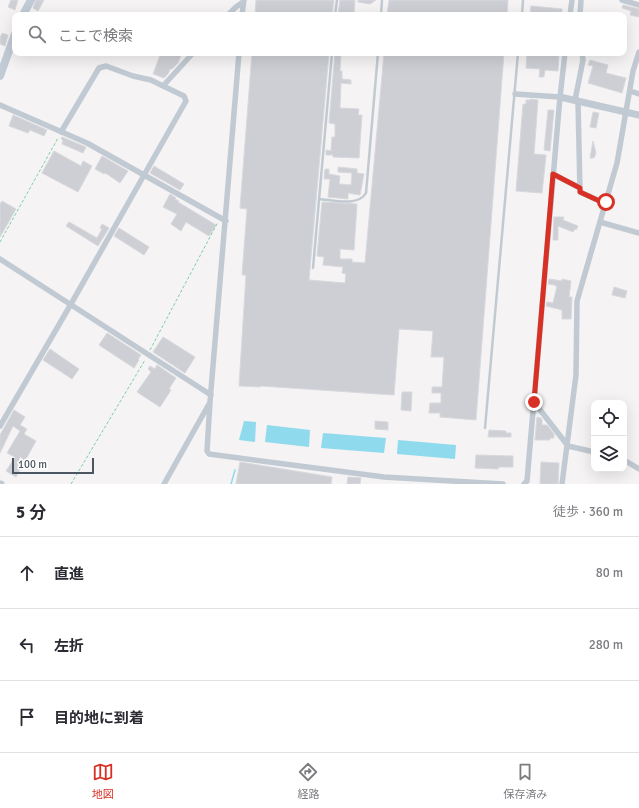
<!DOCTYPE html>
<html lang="ja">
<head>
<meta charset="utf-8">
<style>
  body { margin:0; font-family:Signika,"Noto Sans JP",sans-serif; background:#f2f2f3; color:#2b2b33 }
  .controls { position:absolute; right:12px; bottom:12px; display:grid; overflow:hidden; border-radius:8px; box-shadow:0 4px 16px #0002 }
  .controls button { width:36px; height:36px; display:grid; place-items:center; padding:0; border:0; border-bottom:1px solid #e1e1e2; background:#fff; color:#2b2b33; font:20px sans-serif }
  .scale { position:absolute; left:12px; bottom:10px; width:82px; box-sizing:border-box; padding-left:4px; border:2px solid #4a5661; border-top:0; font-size:11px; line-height:14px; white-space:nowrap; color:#4a5661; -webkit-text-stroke:3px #fff; paint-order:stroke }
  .stop { position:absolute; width:12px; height:12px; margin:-9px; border:3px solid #d93025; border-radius:50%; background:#fff }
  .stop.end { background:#d93025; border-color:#fff; box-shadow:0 1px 4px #0008 }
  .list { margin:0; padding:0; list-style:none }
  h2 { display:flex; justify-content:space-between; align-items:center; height:52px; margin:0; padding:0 16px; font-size:17px }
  h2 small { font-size:13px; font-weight:400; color:#7c7c81 }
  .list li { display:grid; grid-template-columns:26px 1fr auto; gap:12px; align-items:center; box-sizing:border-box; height:72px; padding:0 16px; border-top:1px solid #e1e1e2 }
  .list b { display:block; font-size:15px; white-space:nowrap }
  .list em { font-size:13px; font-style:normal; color:#7c7c81 }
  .icon { flex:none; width:22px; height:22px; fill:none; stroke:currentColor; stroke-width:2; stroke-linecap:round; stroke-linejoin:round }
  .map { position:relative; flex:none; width:639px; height:484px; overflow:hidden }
  .search { position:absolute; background:#fff; box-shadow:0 4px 16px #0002; left:12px; right:12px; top:12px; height:44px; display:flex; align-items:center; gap:10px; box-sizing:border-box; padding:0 14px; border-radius:8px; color:#7c7c81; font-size:15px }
  .sheet { height:268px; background:#fff }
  nav { display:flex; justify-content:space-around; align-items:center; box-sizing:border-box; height:56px; border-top:1px solid #e1e1e2; background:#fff; font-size:11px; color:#7c7c81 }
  nav a { display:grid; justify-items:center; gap:2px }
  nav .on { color:#d93025 }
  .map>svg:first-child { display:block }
</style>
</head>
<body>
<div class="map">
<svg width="639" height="484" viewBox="0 0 639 484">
  <rect width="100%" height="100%" fill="#f5f3f3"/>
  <!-- water -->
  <path fill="#90daee" d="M244,421L256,422L255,442L239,440Z
    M267,425L310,430L309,447L265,442Z
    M323,433L386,438L384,453L321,448Z
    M398,440L456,445L455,459L397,454Z"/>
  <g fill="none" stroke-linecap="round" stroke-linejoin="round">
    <!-- stream -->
    <path stroke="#90daee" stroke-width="1.5" d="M231,484L235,470"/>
  </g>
  <!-- building -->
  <path fill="#cdcfd5" stroke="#d7d9de" d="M11,0H18L15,10L8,7Z
    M36,0H44L38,11L33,8Z
    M256,0H334L332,15H255Z
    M340,0H355L354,15H338Z
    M358,0H376L370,4L358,2Z
    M389,0H508L507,15H387Z
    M623,5L639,9V17L630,15L631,11L622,8Z
    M531,6L562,9V15H530Z
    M2,33L8,35L5,46L0,44V38Z
    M161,53H182L178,63L172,69H170L168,74L164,78L153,74Z
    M252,53H329L309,280L345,283L346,274L342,273L343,267L323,265L324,257L317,256L322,202L357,204L354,250L340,249V259H352V262L365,263L384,53H504L476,420L440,417V413H429L430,403H441V393H432V387H442L444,357H431L433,331L399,329L394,395L261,386L260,387L239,386L246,275H242L247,209L240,208Z
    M335,53H341L340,71H342V79L351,80V84L341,83L340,108L359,109L358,115H362L359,158L333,157V155H326V150L331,151L332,137H335V124L329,123Z
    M527,53H559L558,71L545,70L544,77H539L540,69L526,68Z
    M590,60L608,65L606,73L626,78L622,93L588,83L593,66L588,65Z
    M530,99L538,100L534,154L546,155L542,193L516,191L523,104H526V100H530Z
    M548,110H554L550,151L544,150Z
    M593,112L599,113L596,128L590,127Z
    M13,115L47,130L44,136L30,130L28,133L9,126Z
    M62,137L86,147L83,153L62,144L63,140L61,139Z
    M593,141L596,153L594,158H590Z
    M54,151L81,166L83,161L92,166L78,192L42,173Z
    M102,156L128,171L120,183L107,174L104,173V174L95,169Z
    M154,166L184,184L180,190L150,173Z
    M338,167L357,169V173L364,174L360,195L348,193V199L328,197L330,179H324L325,169H329V174L340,176L339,184L351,185L352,173L338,172Z
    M170,194L176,198L175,199L179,201L178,202L216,225L209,236L186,222L181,231L171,224L177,214L163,207Z
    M2,201L16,209L0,237V204Z
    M554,217H564L563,220L578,226L576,230L575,229L573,232L558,226V240H553Z
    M69,222L97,238L102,229L100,228L102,224L109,228L98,246L66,226Z
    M119,228L149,247L144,255L114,236Z
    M549,279L562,281V279L571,281L569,297H572L571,319H562V310L546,306L547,302L553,303L557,286H555V285L548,284Z
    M614,287L627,291L625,298L612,295Z
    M107,333L141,355L138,359L139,360L134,368L99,345Z
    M163,337L195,357L185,373L153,352Z
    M50,349L79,369L72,379L43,360Z
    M157,365L176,378L169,389L171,390L160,407L137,392L151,372L148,369L150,366L155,369Z
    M402,392H412L411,411L401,410Z
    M14,410L25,417L20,425L27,429L24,434L36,441L16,477L6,471L15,457L7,453L20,431L13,426L0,453V435Z
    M537,417L541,418L542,420V425H547L554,434V438H550V440H535Z
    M375,421L388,422V430L375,429Z
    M489,430L506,431V433H511V437H488Z
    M476,455L513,456V467H499L498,469L475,468Z
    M240,462L332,477L331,484H236Z
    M541,462L559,463L558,484H540Z
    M348,477L361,478L360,484H347Z"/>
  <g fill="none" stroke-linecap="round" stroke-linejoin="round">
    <!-- path -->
    <path stroke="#7ad0a6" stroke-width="1" stroke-dasharray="3 2" stroke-linecap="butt" d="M0,242L58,138
      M150,350L218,222
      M71,484L145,360"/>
    <!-- service -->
    <path stroke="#c1cad2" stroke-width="2.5" d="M335,15L337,0
      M381,15L382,0
      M522,15L523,0
      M319,199C333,200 358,207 366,193L378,53
      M313,268L332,53
      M485,428L518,53"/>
    <!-- minor -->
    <path stroke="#c1cad2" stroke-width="5.5" d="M622,0L639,5
      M228,15L236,7L243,2
      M242,15L244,0
      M570,15L572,0
      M580,15L581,0
      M239,53L210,402L207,451L209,454L384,477L503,484
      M630,91L639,94
      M515,94L560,97
      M575,100L583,60L582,53
      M578,101L580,192L606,204
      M0,105L87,143L226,221
      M61,132L99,68L106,66L133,76L151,80L163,86
      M553,174L580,188
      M600,222L639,233
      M0,259L211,395
      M534,402L568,446L594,452
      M0,426L71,304L186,101L184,96L163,86L193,53
      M624,460L639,469
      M164,484L209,404
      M524,484L527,481L560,97L565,53
      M562,484L576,375L577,301L617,163L633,71L639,52"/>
    <!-- tertiary -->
    <path stroke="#c1cad2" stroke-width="7" d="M560,97L639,115
      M0,484H1"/>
    <!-- secondary -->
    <path stroke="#c1cbd6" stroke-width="8" d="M23,15L31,0
      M0,76L15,34"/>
  </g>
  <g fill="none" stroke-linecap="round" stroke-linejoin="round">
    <!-- route -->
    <path stroke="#d93025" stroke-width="5" d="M534,402L553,174L580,188V192L606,204V202"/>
  </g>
</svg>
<div class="controls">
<button><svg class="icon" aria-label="locate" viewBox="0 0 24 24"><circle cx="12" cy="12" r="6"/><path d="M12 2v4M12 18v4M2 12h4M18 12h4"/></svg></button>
<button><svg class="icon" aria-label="layers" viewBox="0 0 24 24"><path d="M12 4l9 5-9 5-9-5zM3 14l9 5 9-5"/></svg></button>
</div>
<div class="scale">100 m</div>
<div class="stop" style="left:606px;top:202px"></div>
<div class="stop end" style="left:534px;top:402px"></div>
<div class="search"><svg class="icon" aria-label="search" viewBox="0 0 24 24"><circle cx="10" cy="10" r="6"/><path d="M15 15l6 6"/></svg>ここで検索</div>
</div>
<section class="sheet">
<h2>5 分<small>徒歩 · 360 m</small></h2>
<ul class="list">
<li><svg class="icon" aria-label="ahead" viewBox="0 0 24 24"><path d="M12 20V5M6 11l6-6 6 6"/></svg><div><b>直進</b></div><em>80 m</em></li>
<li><svg class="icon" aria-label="left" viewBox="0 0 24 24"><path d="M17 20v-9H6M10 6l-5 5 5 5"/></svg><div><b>左折</b></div><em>280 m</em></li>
<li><svg class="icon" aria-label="arrive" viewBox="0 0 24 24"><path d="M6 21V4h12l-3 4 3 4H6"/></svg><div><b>目的地に到着</b></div></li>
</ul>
</section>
<nav>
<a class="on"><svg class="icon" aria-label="map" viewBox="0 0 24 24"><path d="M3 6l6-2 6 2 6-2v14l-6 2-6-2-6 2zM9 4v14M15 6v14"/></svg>地図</a>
<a><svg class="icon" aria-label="directions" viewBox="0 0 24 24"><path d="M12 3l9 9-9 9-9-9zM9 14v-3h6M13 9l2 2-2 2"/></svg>経路</a>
<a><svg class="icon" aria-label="saved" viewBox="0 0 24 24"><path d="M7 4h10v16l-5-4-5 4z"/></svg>保存済み</a>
</nav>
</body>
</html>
